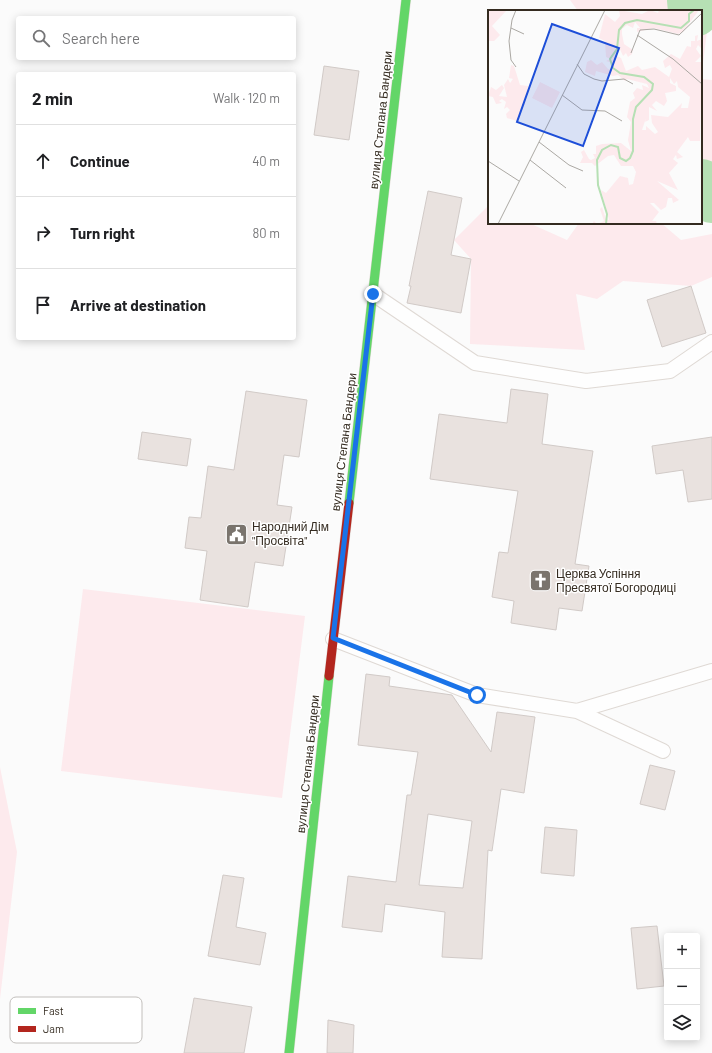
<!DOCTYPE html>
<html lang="en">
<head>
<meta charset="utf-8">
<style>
  body { margin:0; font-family:Barlow,sans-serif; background:#f6f6f6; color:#202124 }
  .controls { position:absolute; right:12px; bottom:12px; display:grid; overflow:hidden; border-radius:4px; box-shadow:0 2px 10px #0003 }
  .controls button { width:36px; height:36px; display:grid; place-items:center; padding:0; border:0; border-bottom:1px solid #e0e0e0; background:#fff; color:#202124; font:20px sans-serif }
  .stop { position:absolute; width:12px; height:12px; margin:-9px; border:3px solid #1a73e8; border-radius:50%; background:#fff }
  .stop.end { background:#1a73e8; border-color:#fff; box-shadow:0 1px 4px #0008 }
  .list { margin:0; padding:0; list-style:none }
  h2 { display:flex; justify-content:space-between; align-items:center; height:52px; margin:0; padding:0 16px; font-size:17px }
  h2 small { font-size:13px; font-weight:400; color:#757577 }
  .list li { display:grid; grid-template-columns:26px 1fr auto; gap:12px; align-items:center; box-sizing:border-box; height:72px; padding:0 16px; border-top:1px solid #e0e0e0 }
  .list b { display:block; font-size:15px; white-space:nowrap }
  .list em { font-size:13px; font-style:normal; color:#757577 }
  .icon { flex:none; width:22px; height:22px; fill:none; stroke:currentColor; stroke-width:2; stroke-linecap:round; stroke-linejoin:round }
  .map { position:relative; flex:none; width:712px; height:1053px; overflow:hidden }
  .search { position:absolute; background:#fff; box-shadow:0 2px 10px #0003; left:16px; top:16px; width:280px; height:44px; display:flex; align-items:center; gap:10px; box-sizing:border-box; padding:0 14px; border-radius:4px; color:#757577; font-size:15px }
  .panel { position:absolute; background:#fff; box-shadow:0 2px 10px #0003; left:16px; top:72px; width:280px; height:268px; border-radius:4px }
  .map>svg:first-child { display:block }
</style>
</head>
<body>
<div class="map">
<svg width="712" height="1053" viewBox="0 0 712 1053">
  <rect width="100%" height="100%" fill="#fbfbfb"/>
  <!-- green -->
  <path fill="#fdeaed" d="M570,0H711L701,79L712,80V194L701,171V11H578Z
    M489,205V223H529L567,240L579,223H661L681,240L712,234V277L691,286L623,281L597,299L576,294L585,350L470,344L471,259L454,240Z
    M83,589L305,616L282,798L61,771Z
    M0,767L17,852L0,999Z"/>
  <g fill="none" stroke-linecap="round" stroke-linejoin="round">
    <!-- river -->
    <path stroke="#b6e0b4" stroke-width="52" d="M693,0L694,11
      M701,185L712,197"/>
  </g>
  <!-- building -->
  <path fill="#e9e2df" stroke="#d1cac7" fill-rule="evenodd" d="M324,66L359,71L349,140L314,135Z
    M428,191L462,198L451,255L471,259L461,313L407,303L411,286H409Z
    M691,286L706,333L662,347L647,300Z
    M511,389L548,394L542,444L593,451L575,564L589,566L582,611L559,608L556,630L511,623L514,601L492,597L499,552L508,553L518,491L430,479L439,414L507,423Z
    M246,391L307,400L299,457L284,455L277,505L292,507L283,566L255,562L248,607L200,600L207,551L185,548L189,517L201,518L208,466L234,470Z
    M142,432L191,439L187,466L138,459Z
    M712,437V499L688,502L683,470L656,474L652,446Z
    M366,674L390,677L389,686L452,695L491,752L497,712L535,717L524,793L501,789L492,851L488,850L482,959L442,957L445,912L385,904L382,932L342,927L348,876L396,882L407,795H411L418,752L358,745ZM428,814L472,821L463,888L419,885Z
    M650,765L675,771L665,810L640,804Z
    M545,827L577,830L574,876L541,873Z
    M223,875L244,878L236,927L266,933L260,965L208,956Z
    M657,926L664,986L637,989L631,928Z
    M194,998L252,1007L244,1053H184Z
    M328,1020L354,1025L353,1053H327Z"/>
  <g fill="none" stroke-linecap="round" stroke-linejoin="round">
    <defs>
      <path id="lane" d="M373,294L475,363L586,381L670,371L712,342
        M333,639L477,695L577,711L712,671
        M577,711L663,751"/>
      <path id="fast" d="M349,503L406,0
        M289,1053L329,676"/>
      <path id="jam" d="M329,676L349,503"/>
    </defs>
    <!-- lane casing -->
    <use href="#lane" stroke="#dfd9d4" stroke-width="16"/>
    <!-- fast casing -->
    <use href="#fast" stroke="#dfd9d4" stroke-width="10"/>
    <!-- jam casing -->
    <use href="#jam" stroke="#dfd9d4" stroke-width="10"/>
    <!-- lane -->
    <use href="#lane" stroke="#fefefe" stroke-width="14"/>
    <!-- fast -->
    <use href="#fast" stroke="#63d668" stroke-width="9"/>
    <!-- jam -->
    <use href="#jam" stroke="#b3261e" stroke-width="9"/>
  </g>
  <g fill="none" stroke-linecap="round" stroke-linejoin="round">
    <!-- route -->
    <path stroke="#1a73e8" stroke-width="5" d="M373,294L333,638L477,695"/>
  </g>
  <!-- icons -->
  <defs>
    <symbol id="civic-square" viewBox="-11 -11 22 22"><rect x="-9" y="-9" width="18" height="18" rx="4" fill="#7a746d" stroke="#fff"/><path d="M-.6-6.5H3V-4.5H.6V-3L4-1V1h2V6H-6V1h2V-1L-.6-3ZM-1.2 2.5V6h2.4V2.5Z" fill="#fff"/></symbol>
    <symbol id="church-square" viewBox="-11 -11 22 22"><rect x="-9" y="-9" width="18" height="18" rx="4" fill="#7a746d" stroke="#fff"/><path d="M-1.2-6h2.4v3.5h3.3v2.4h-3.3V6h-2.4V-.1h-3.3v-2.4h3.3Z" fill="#fff"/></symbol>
  </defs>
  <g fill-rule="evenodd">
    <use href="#civic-square" x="224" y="522" width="25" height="25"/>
    <use href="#church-square" x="528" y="568" width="25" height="25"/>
  </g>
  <g text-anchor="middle" stroke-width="3" stroke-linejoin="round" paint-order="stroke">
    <!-- street labels -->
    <g font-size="12" fill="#342b20" stroke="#fff">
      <text transform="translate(381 120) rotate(-84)" y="4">вулиця Степана Бандери</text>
      <text transform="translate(344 442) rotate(-83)" y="4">вулиця Степана Бандери</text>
      <text transform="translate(308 764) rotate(-84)" y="4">вулиця Степана Бандери</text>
    </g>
    <!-- poi labels -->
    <g font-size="12" fill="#342b20" stroke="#fff" text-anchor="start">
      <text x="252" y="531">Народний Дім<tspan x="252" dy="14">"Просвіта"</tspan></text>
      <text x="556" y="578">Церква Успіння<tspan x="556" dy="14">Пресвятої Богородиці</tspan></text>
    </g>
  </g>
  <!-- overview -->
  <g transform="translate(488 10)">
    <rect width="214" height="214" fill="#fbfbfb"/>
    <path d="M0,0H19L4,16L12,25L6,31H0ZM131,0L154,4L162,0L170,3L171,0H211L195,22L190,24L166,18L149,22V18H152L147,12L145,18L139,15L134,19V24L136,34L145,40L144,44L140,47L138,43L135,46L131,37L127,45L133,48L138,61L150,56L154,60L167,57L181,67L184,59L182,55L177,58L175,51L183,44L192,49L199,36L203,37V31H207V26L210,25L209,31L214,29V39L210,35L208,39L213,46L207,52H214L212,131H202L200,127L189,142L195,147L189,149L188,145L185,149L190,153L181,163L190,180L169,171L191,190L185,193L184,188H180L178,197L173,200L166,193H162L171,202L164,211H168L169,214H104L106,211L109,214L116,211L112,199L114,197L118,209L121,210L113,180L118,183L132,166L140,168L141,175L145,174L148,162L145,156H133L126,145L120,146L107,156L104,153H92L95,147L93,142L96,140L101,149L103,150L107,148L105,144H108V136L114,134L133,133L143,141L140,130L143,112L139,107L142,92L147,88L145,83L149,78L155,80L154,75L161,78L159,74L139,69L137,71L130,65L125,66L108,61L107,66L97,62L99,52L103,50L109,55L114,52L120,59L124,60V53L118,51L122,49L118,47L117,31L111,28L117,4L127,12L132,6ZM182,68L186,74L189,71L190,77L202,87L200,98H193L194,93L180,107L163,105L164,113L170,122L167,124L158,116V120H154L158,108L157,112L161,110V97L169,101L164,95L168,91L176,96L179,91L177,83L188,81V76L182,73ZM23,55L26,56L32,75L40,76L37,94L29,111L19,108L18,104L22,100L19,97L16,99L18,92L14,89L11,91L14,93L8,94L5,87L0,86L3,77L8,80L14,75L16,78L11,86L19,87L16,75L20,69L22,73L25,69L21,68ZM52,72L72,82L64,98L44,88Z" fill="#fdeaed" fill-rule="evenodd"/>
    <path fill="none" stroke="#b6e0b4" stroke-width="2" d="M118,214L119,204L110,175L109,150L114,140L123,135L130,137L132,148L138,151L142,148L145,141V109L148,97L164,80L165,74L156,67L132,63L125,58L122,49L129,39L131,20L137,13L149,10L193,18L201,11V4L206,0"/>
    <path fill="none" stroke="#aba8a3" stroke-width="1" d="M23,18L36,24M149,25L185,49L214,74M143,43L152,20L166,19L191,25L214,3M89,54L96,64L106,69L114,71L136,69L145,74M28,57L23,50L21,31L24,10L28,0M74,85L94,100L117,101L134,111M51,132L81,155L95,161M42,150L78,178M0,151L31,171M10,214L117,0"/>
    <path fill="#1d4ed8" fill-opacity="0.15" stroke="#1d4ed8" stroke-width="2" d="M64,14L131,38L95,136L29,112Z"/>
    <rect width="214" height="214" fill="none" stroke="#342b20" stroke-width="2"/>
  </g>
  <!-- legend -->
  <rect x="10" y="997" width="132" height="46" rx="6" fill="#fff" stroke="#c2bfbc" stroke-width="1"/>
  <rect x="18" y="1008" width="18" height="6" fill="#63d668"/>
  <rect x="18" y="1026" width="18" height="6" fill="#b3261e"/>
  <g font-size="11" fill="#342b20">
    <text x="43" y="1015">Fast</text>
    <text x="43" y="1033">Jam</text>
  </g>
</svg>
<div class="controls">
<button>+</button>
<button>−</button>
<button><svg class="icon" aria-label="layers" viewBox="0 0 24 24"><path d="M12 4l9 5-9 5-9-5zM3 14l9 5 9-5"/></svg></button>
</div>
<div class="stop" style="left:477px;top:695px"></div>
<div class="stop end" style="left:373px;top:294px"></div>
<div class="search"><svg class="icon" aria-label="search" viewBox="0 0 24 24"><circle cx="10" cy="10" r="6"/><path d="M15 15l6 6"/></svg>Search here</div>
<section class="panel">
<h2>2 min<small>Walk · 120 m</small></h2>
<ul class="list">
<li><svg class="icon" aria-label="ahead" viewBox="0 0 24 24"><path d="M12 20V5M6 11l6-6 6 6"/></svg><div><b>Continue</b></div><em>40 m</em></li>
<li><svg class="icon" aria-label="right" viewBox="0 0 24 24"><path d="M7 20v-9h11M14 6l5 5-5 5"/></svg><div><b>Turn right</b></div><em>80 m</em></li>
<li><svg class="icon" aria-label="arrive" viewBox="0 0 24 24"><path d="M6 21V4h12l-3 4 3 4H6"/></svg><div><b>Arrive at destination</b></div></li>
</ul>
</section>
</div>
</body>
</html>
